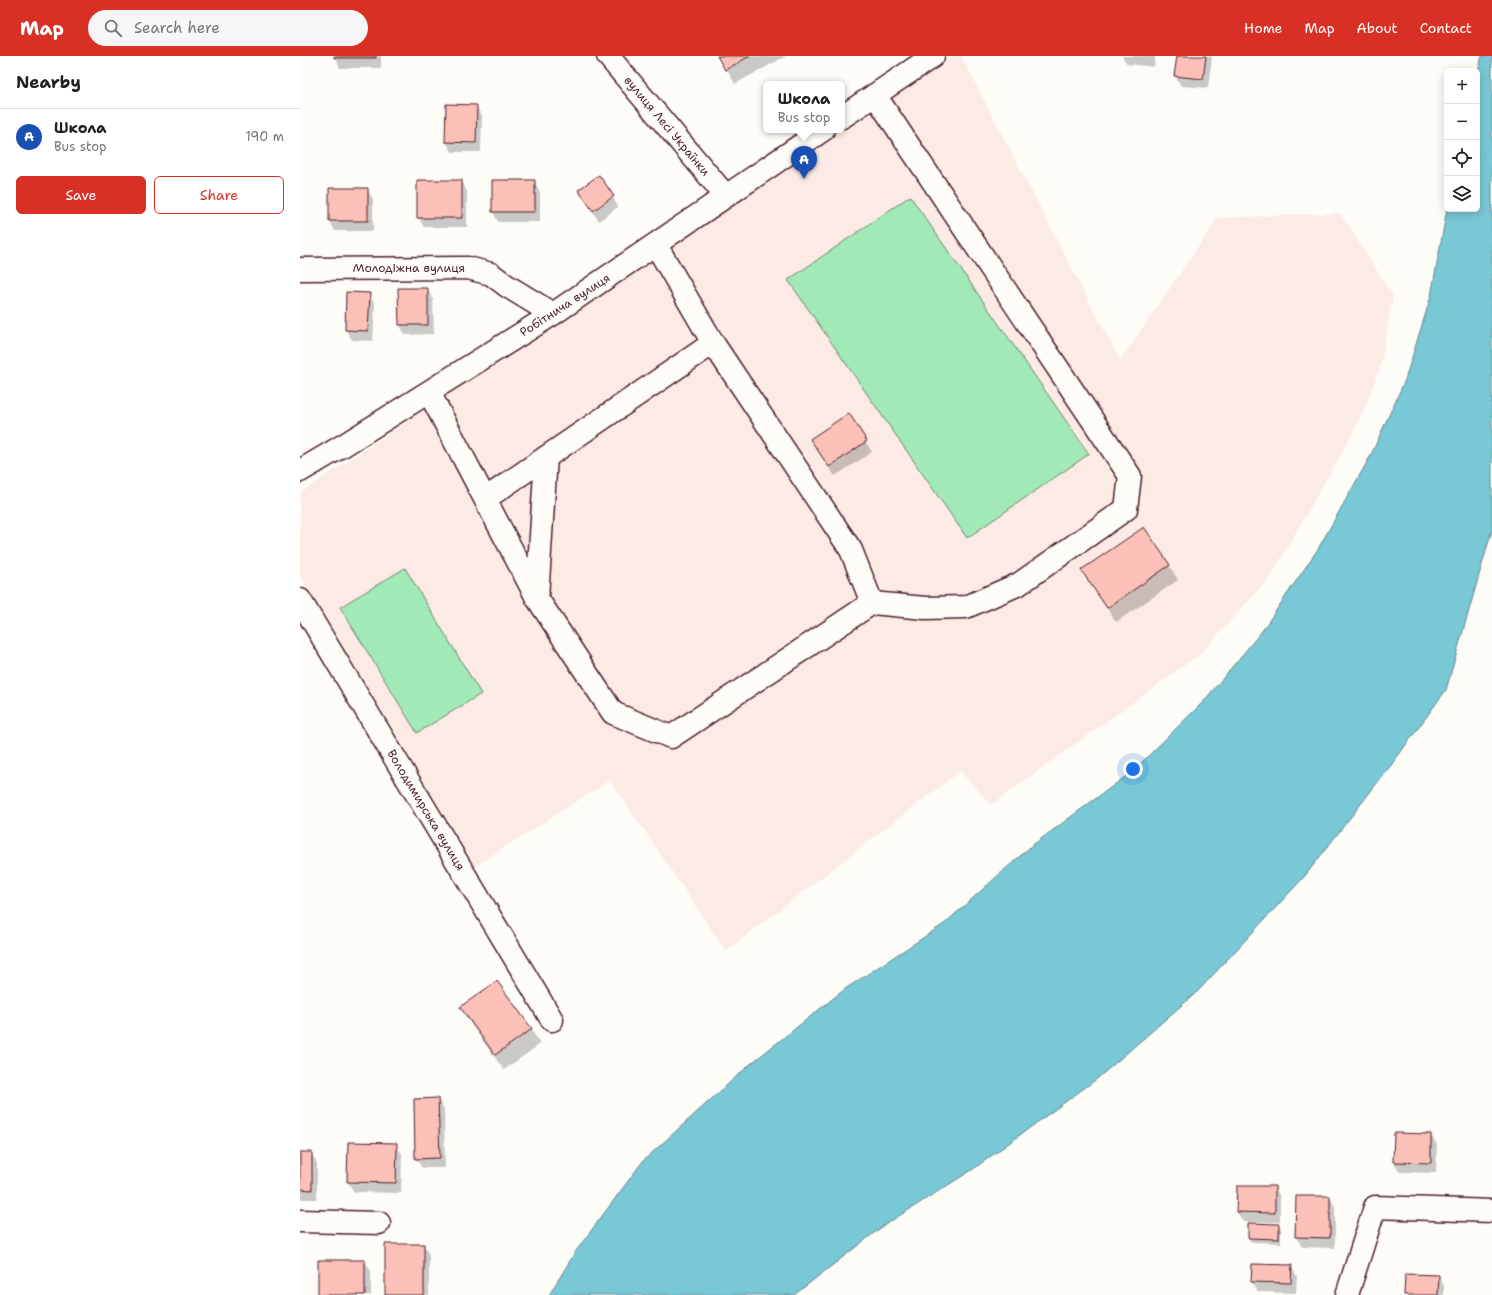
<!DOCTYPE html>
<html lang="en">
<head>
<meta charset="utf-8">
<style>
  body { margin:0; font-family:"Shantell Sans",sans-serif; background:#f6f6f6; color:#202124 }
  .controls { position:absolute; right:12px; top:12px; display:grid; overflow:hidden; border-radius:6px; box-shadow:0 2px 10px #0003 }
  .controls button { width:36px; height:36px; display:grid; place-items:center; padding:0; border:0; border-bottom:1px solid #e0e0e0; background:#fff; color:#202124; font:20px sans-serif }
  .you { position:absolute; left:833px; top:713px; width:14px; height:14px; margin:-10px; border:3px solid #fff; border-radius:50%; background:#1a73e8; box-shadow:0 0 0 6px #1a73e833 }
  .badge { display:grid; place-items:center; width:26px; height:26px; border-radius:50%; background:#d93025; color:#fff; font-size:13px; font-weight:700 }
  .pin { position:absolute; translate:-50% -33px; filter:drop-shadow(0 1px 2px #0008) }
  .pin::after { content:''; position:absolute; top:21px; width:14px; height:12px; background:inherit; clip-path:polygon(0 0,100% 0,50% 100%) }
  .popup { position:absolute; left:463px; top:25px; width:82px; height:52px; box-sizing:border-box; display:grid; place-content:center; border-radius:6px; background:#fff; filter:drop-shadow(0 1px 3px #0005); font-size:13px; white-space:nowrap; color:#757577 }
  .popup b { font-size:15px; color:#202124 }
  .popup::after { content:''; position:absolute; left:50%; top:100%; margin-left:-8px; border:8px solid transparent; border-top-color:#fff }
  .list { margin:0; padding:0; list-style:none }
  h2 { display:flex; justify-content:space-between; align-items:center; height:52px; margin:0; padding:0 16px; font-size:17px }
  h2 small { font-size:13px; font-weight:400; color:#757577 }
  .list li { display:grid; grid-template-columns:26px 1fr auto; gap:12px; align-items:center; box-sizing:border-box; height:56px; padding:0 16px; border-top:1px solid #e0e0e0 }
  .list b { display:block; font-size:15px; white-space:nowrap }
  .list p { margin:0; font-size:13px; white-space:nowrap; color:#757577 }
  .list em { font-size:13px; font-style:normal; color:#757577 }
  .actions { display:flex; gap:8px; padding:12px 16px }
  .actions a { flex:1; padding:9px 0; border:1px solid #d93025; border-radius:6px; text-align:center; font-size:14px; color:#d93025 }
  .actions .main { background:#d93025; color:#fff }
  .icon { flex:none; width:22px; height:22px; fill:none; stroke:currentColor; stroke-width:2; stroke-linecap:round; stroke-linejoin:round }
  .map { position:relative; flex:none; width:1192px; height:1239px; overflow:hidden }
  header { display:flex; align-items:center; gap:24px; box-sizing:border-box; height:56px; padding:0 20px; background:#d93025; color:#fff }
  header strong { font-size:19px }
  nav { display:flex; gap:22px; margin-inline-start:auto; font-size:14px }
  .search { width:280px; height:36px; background:#f6f6f6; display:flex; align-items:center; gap:10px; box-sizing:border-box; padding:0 14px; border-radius:22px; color:#757577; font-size:15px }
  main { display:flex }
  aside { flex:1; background:#fff }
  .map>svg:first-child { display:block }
</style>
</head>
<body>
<header>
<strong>Map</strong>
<div class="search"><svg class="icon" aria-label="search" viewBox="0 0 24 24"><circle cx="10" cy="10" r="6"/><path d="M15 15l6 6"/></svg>Search here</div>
<nav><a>Home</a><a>Map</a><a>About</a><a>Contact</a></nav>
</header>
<main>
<aside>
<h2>Nearby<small></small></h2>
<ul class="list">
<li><span class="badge" style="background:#1a4fb4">A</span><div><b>Школа</b><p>Bus stop</p></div><em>190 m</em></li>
</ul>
<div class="actions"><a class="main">Save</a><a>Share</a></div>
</aside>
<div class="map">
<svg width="1192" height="1239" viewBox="0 0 1192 1239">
  <rect width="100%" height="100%" fill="#fdfcf7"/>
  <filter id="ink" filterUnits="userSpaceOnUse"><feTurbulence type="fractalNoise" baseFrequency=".025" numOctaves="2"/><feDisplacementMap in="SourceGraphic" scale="8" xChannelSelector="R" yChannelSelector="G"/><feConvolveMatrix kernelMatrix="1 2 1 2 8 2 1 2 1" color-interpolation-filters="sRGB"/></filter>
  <g filter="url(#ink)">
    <!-- built -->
    <path fill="#fceae4" d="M654,0H661L820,305L918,162L1040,157L1093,240L1080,312L1057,369L971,520L900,598L691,749L660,715L426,895L310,724L175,810L0,520V437Z"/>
    <!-- green -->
    <path fill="#a1e9b6" stroke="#768470" d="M610,140L789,398L667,482L488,224Z
      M105,512L181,638L117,677L40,551Z"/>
    <!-- water -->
    <path fill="#79c8d5" stroke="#668491" d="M1182,0H1192V474L1146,634L1092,708L1004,821L898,935L798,1022L672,1114L583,1170L494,1239H249L276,1195L343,1105L448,1010L545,933L644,868L730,791L833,715L904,645L962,575L1018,493L1070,401L1105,324L1131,240L1147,153H1177V20Z"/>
    <!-- shadow -->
    <path fill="#0003" d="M35,0H81V12H40Z
      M419,0H486L435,28Z
      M822,0H855L854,11L827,8Z
      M878,0H911L912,2L908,32L881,30L875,20Z
      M176,50L182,60L181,96H152L146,86Z
      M162,125L167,136V171H124L118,161Z
      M193,125H234L240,136V166H198L193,156Z
      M30,133H67L73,143V175H35L30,165Z
      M279,134L312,140L292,154Z
      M313,141L318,151L299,165L293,156Z
      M127,233L133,243L134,278L105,279L100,269Z
      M69,238L75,248L73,285L52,284L46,274Z
      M549,359L572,396L535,420L517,394Z
      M869,509L878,524L816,566L782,515Z
      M161,951L231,973L240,988L204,1014L170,967Z
      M138,1043L144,1053L145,1112H122L116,1102Z
      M1131,1079L1137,1089L1136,1117L1100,1116L1094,1106Z
      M49,1087L96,1088L102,1098L101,1137L54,1136L48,1126Z
      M0,1097H11L17,1107V1143H0Z
      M975,1131L980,1141V1166H943L937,1156Z
      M997,1141H1030L1035,1151V1192L1002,1191L996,1181Z
      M979,1169L981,1174V1187L951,1186L949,1182Z
      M124,1189L129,1199V1239H86Z
      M65,1205L71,1215V1239H19Z
      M953,1209L991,1210L997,1220L996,1237L958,1236L952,1226Z
      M1139,1220L1144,1230V1239H1105Z"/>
    <!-- building -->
    <path fill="#fbc0b7" stroke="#4a1f2b" d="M34,0H76V2H34Z
      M417,0H450L425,14Z
      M877,0H906L903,23L874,20Z
      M146,48L177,49L176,87L145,86Z
      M299,119L314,140L293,155L278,134Z
      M117,124H162V162H117Z
      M192,124H235V156H192Z
      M29,132H68V165H29Z
      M98,232H128V269H99Z
      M46,236L70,237L68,275L45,274Z
      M549,357L567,385L529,411L510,383Z
      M844,471L870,509L807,552L781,514Z
      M197,925L232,973L195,999L160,951Z
      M138,1042L140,1102L115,1103L114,1043Z
      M1094,1077L1131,1078V1107L1093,1106Z
      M48,1086L97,1087L96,1127L47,1126Z
      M0,1096H12V1134L0,1133Z
      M937,1130H975V1157L936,1156Z
      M996,1140H1030V1182L995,1181Z
      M948,1167L979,1168V1183L948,1182Z
      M85,1188H124V1239H85Z
      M18,1204H65V1239H18Z
      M952,1208L992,1209L991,1227L951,1226Z
      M1105,1218L1139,1219L1138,1239H1104Z"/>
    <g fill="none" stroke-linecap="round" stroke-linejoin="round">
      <defs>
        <path id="minor" d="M308,0L425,139
          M542,61L633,0
          M0,213L168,212L191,218L207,230L253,258
          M129,336L185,443L413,287L356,189
          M0,415L44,389L253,258L523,74
          M185,443L237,542L313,657L371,681L572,547L551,494L413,287
          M237,542L246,401
          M0,544L252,964
          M572,547L625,552L666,551L719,528L826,453L830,420L575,39
          M0,1165L79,1167
          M1047,1239L1075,1151L1192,1155"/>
      </defs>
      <!-- minor casing -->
      <use href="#minor" stroke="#4a1f2b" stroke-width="25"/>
      <!-- minor -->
      <use href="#minor" stroke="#fdfcf7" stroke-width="22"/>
    </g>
  </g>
  <g text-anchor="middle" stroke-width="3" stroke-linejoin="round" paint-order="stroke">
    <!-- street labels -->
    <g font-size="12" fill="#4a1f2b" stroke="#fdfcf7">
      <text transform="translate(367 70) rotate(50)" y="4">вулиця Лесі Українки</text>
      <text x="109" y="216">Молодіжна вулиця</text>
      <text transform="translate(265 249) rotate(-33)" y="4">Робітнича вулиця</text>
      <text transform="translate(126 754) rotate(59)" y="4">Володимирська вулиця</text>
    </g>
  </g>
</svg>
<div class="controls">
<button>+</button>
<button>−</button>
<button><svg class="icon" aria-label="locate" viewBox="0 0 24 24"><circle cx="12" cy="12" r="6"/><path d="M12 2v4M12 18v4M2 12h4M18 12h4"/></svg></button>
<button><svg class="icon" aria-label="layers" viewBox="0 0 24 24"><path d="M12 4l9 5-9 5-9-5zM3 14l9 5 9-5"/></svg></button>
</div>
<div class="you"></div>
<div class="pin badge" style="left:504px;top:123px;background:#1a4fb4">A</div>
<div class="popup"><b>Школа</b>Bus stop</div>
</div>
</main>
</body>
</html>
